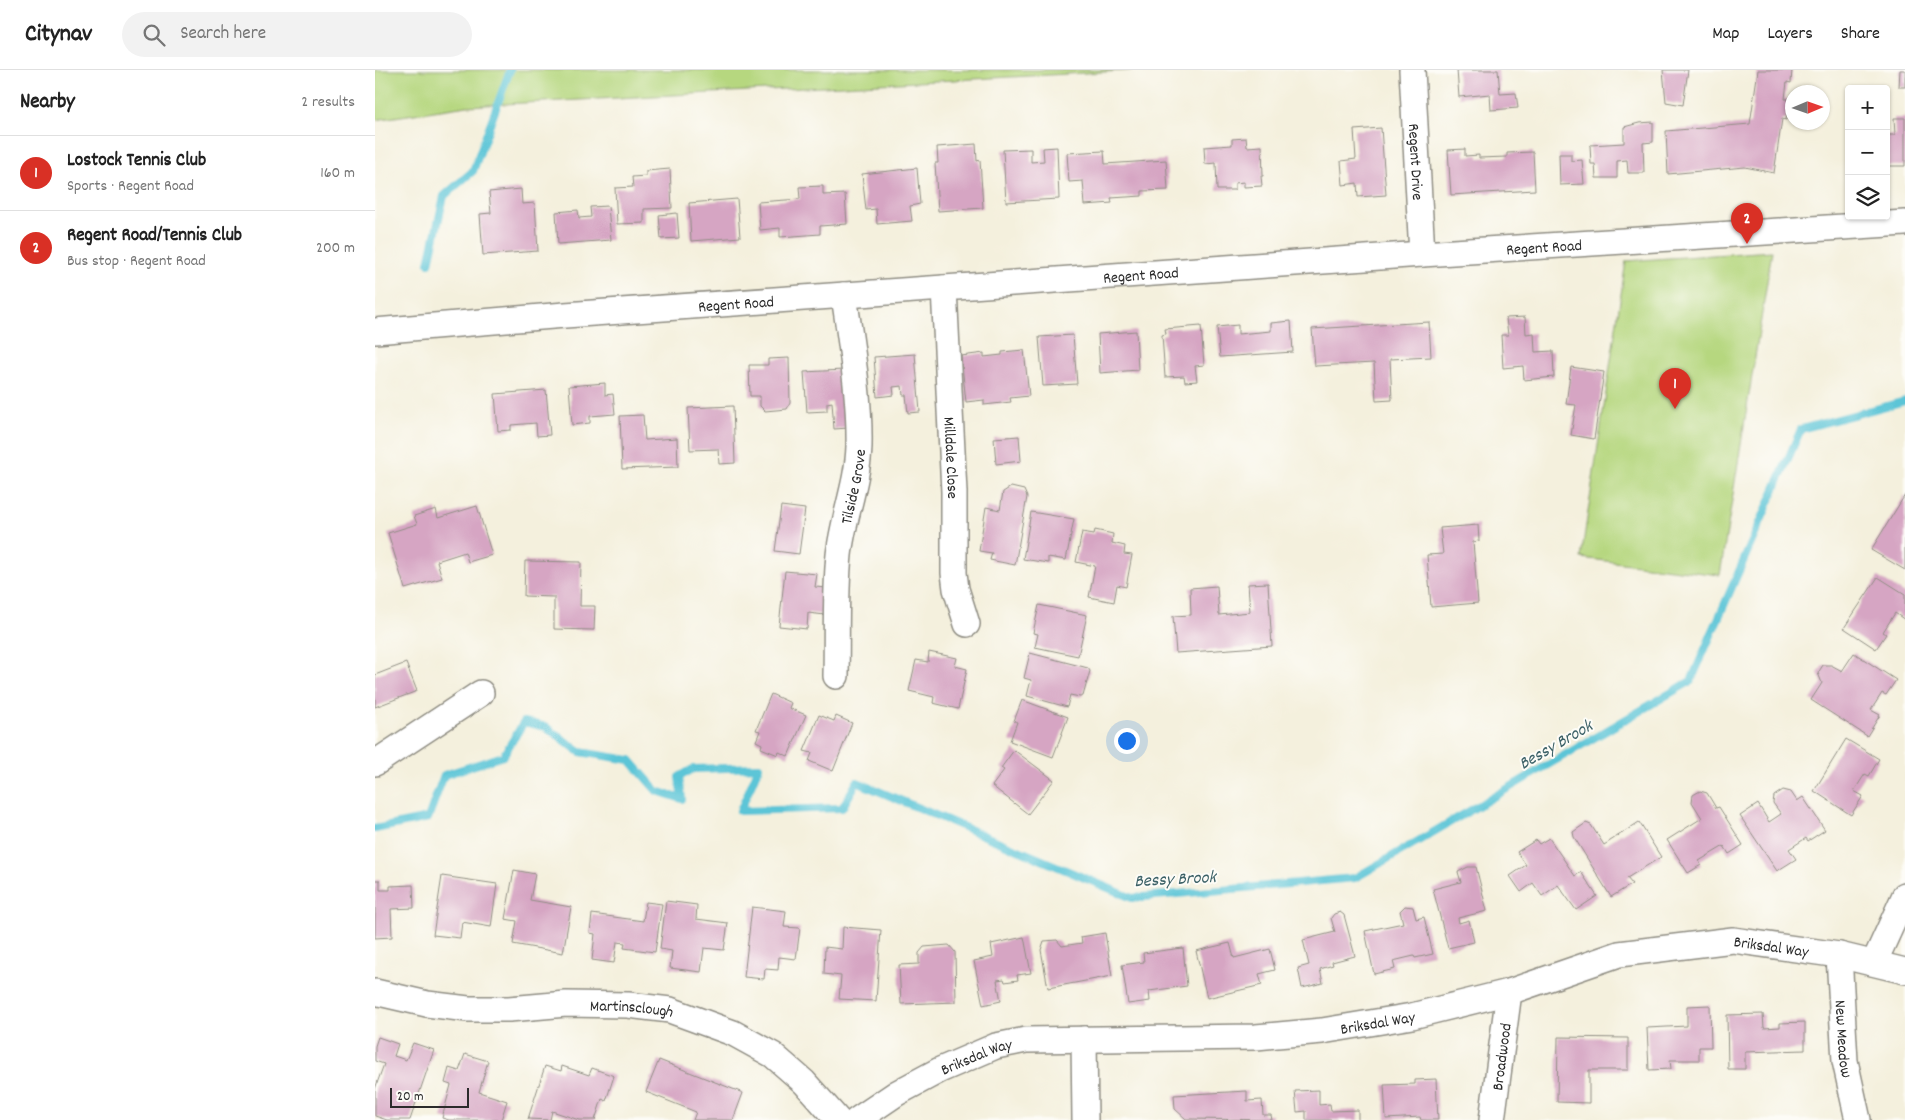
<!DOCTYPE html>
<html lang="en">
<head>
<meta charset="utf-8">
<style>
  body { margin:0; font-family:Dekko,sans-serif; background:#f2f2f2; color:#222 }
  .controls { position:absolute; right:15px; top:15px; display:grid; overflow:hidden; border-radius:5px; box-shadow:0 1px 4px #0004 }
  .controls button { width:45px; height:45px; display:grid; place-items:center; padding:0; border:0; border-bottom:1px solid #e0e0e0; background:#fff; color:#222; font:25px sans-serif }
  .compass { position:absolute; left:1410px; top:15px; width:45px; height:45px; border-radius:50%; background:#fff; box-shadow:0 1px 4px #0004; rotate:88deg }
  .scale { position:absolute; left:15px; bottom:12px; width:79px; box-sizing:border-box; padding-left:5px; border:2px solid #2b2b2b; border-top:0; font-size:14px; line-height:18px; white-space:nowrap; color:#2b2b2b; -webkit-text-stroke:4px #fdfcf7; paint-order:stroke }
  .you { position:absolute; left:751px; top:670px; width:18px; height:18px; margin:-12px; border:4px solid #fff; border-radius:50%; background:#1a73e8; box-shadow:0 0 0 8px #1a73e833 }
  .badge { display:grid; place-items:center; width:32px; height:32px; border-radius:50%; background:#d93025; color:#fff; font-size:16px; font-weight:700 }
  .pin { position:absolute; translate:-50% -41px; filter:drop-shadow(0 1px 2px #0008) }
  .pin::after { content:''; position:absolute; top:26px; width:18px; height:15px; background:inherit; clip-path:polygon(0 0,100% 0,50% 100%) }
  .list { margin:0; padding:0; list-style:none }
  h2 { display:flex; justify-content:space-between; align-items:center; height:65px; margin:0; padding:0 20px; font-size:21px }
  h2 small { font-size:16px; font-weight:400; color:#767676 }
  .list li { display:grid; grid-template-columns:32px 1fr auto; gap:15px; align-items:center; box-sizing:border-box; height:75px; padding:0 20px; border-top:1px solid #e0e0e0 }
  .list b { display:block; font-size:19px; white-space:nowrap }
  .list p { margin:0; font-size:16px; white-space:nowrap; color:#767676 }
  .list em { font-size:16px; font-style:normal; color:#767676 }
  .icon { flex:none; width:28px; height:28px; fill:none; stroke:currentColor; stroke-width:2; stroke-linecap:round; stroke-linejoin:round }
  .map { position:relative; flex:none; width:1530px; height:1050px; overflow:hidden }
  header { display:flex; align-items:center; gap:30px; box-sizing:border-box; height:70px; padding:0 25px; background:#fff; border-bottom:1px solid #e0e0e0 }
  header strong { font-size:24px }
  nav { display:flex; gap:28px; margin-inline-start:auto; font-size:18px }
  .search { width:350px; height:45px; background:#f2f2f2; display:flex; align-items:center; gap:12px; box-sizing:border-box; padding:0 18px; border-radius:28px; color:#767676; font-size:19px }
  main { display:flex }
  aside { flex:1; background:#fff }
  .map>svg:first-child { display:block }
</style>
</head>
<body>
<header>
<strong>Citynav</strong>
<div class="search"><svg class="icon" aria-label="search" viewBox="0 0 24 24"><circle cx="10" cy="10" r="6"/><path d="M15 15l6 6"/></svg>Search here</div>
<nav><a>Map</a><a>Layers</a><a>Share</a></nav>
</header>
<main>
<aside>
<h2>Nearby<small>2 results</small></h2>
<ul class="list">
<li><span class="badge">1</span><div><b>Lostock Tennis Club</b><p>Sports · Regent Road</p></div><em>160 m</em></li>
<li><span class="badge">2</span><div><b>Regent Road/Tennis Club</b><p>Bus stop · Regent Road</p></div><em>200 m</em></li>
</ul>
</aside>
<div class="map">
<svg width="1530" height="1050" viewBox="0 0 1530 1050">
  <rect width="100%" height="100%" fill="#fdfcf7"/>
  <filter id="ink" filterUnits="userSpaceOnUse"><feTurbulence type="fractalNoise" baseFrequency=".02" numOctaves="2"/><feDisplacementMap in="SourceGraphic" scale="10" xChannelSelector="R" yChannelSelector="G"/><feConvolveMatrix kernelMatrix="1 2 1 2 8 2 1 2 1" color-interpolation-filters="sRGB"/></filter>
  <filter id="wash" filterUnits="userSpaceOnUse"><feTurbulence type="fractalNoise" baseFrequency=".0096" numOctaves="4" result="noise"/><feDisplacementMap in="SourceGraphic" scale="20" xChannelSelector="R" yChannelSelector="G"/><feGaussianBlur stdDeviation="1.12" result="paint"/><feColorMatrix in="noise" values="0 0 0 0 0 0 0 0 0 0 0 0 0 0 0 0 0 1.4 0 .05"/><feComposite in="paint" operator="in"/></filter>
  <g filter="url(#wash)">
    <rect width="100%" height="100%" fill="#f4f0dd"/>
    <!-- green -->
    <path fill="#b6d77f" stroke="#708155" d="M0,0H767L92,36L0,50Z
      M1397,181L1345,505L1206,488L1251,191Z"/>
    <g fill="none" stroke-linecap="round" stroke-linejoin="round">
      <!-- stream -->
      <path stroke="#5cc5d7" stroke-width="8" d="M54,193L69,126L98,101L135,0
        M0,759L53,748L69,705L128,686L149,652L171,657L205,682L255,690L282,721L307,729L304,707L318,699L384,697L365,741L467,738L482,712L757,828L980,808L1316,611L1426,359L1530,331"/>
    </g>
    <g id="blocks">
      <!-- building -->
      <path fill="#d6a5c3" d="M1082,0H1123L1125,24L1141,23L1143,38L1116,40L1115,24L1084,27Z
        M1288,0H1313L1308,35L1291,32Z
        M1383,0H1417L1416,13L1412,12L1410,29H1414L1411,50L1407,49L1399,103L1370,97L1293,104L1291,61L1375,54Z
        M1525,0H1530V17H1524Z
        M1519,48H1530V96H1511V65H1520Z
        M1278,52V72L1268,73L1269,103H1253L1252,90L1242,91V108H1221L1220,94H1216L1215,75L1249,73V57L1264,53Z
        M1006,58L1011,125L983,127L982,113L968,115L966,91L981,89L979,60Z
        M871,68L872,77L887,76L888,106H886L887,116L869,117V112L860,113V120H842L841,93L830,94L829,77L857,75V69Z
        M601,74L602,91L605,90L608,138L563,141L560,93H563L562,77Z
        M682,77L684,129L631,132L628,80L656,79V92L669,91L668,78Z
        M1090,79V86L1104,85V88L1132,87V83L1158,82L1160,120L1076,125L1073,80Z
        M729,81L730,94L791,90L793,120L767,121V126L736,128L737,133L710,135L708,111L694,112L692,83Z
        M1184,84H1196V91L1207,90L1209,114L1185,115Z
        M542,98L545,134L535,136L537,151L502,154L501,139L491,140L487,104Z
        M295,99L297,138L269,139V153L242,154L240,118L258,117L257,107L271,106V101Z
        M448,116V125L470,124L472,154L445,156V164L405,167V158L385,160L383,132L425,129L424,117Z
        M146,119L147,134L160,133L163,181L108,185L105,144L116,143L114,122Z
        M362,129L365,167L316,171L314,133Z
        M233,136L236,170L183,174L181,142L203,140L204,148L216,147L215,137Z
        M302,143L304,168L286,169L284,145Z
        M1150,247L1151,264L1159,263L1160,282L1178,281L1179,307L1149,310L1148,296L1128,298L1126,265H1133L1131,248Z
        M916,251L918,282L845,287L842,257L863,255V264L896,261V253Z
        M1054,252L1056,287L1015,289L1017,330L1001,331L999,293L940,296L937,259Z
        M826,256L829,295L820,296L822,311L810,312L809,306L790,307L787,265L791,264L790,259Z
        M761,261L763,300L725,303L723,264Z
        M698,265L702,314L668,316L664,267Z
        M649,280L654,326L635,328L636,332L609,335V330L591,332L586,286L609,283V287L627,285V282Z
        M540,284L545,342L533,343L531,325H528L527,316L518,317L519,325L502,327L499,287Z
        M414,288L415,333L412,339L390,341L385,336V326H375L374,295H393V289Z
        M1196,297L1229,302L1219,369L1196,365L1201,335L1191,334Z
        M468,300L470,329H472L474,358L459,359L457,332L452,333V341L432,342L429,302Z
        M230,313V325L238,324L240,344L215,346V353L197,355L194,316Z
        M171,320L175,365L162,366L161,353L136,355V360L123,361L120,324Z
        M358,336L360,393L344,394L343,379L315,380L313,338Z
        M268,345L270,370L302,368L303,397L247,399L245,346Z
        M644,366L646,391L621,394L619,368Z
        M636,417L649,420L652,427L640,495L615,490L617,483L604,481L611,437L625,440L628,422Z
        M1530,425V500L1496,480Z
        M102,436L117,485L93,492L90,482L62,491L67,508L30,519L13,463L42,454L39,446L61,439L63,448Z
        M406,436L430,439L424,484L400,481Z
        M656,442L699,449L691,490L673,487V493L648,489Z
        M1103,455L1104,471L1098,472L1103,533L1056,537L1052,485L1068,484L1065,458Z
        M720,460L738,464L737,473L750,476L749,484L757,485L751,517L742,515L739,532L714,527L720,496L701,492L707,462L719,464Z
        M150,491L206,492L205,536H220L219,560L179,559V527L149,526Z
        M410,501L442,504L440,517L452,518L450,545L433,543L432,559L404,556Z
        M1503,507L1530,524V550L1520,543L1508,562L1511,564L1501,579L1469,558Z
        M893,513L897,576L801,583L798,546L816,545L815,518L842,516L844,545L875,542L873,514Z
        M664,535L712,545L703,586L660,577L663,564L658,563Z
        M554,582L582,588L580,596L592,599L583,639L558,633L559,627L534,621L541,590L553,592Z
        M655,583L713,598L715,601L708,626L705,627L695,625L692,637L652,626L656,610L649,608Z
        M1479,583L1521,610L1511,625L1507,623L1496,640L1505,645L1492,666L1436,630L1447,613L1443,603L1448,595H1456L1467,601Z
        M31,593L42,621L0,637V605Z
        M396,624L416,633L414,638L431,645L413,686L404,682L403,685L386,678L387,674L381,671L385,661L381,660Z
        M647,630L693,647L678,687L635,671L642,652L639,651Z
        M444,645L459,651L461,646L477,653L458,701L434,691L437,683L429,681Z
        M1471,669L1504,689L1494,706L1490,704L1479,721L1488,726L1476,745L1439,721Z
        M639,680L679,710L653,744L617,716L629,700L626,698Z
        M1408,720L1416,722L1422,731L1428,727L1450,760L1433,771L1431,768L1414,779L1421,789L1402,801L1365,746L1383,734L1394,752L1406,744L1398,733L1399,726Z
        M1325,721L1332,723L1341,738L1344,737L1368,775L1354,784L1349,776L1324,791L1326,795L1313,803L1292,770L1327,748L1317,732L1318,725Z
        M1264,752L1286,787L1252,808L1257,814L1236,827L1199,767L1198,762L1211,753L1216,755L1229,775Z
        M1174,768L1200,806L1206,802L1222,826L1201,840L1183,815L1167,826L1158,813L1146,822L1135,806L1151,795L1142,782L1161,770L1164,774Z
        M1093,797H1101L1112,841L1083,848L1084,853L1094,850L1099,872L1073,878L1058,819L1086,812L1083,802Z
        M139,800L160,804L155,830L196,837L188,883L138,874L142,851L130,849Z
        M67,806L122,814L116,857L87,852L85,868L58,865Z
        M0,810H5V820H15V816L38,815L39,838L16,839L17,867L0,868Z
        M291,831L322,835L321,849L353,853L349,880L329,878L326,902L295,898L297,881L285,879Z
        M271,832L287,834L280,882L249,878L250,873L242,872L239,893L217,890L220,864L215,863L217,844L268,851Z
        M1030,836L1038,837L1041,849L1049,847L1058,884L1040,888L1039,886L1018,891L1020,899L999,904L990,861L1028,853L1025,841Z
        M377,837L411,841L409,857L425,858L421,889L404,887L403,900L390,899L389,909L369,907Z
        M965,842L969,845L980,886L957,892L958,895L945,899L948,913L927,918L923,898L934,895L928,870L960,862L956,848L959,844Z
        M468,857L506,860L501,931L464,929L466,906L449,904L450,877L467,879Z
        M730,863L737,906L673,918L666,880L669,871L682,870L687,876L707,873L706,867Z
        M649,867L656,903L642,905L643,910L630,912L629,909L622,910L626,931L608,935L599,891L618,887L616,874Z
        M855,873L859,888L895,879L900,900L884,904L887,915L832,928L821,881Z
        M574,875L580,882L581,932L526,934L524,895L544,894V883L549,877Z
        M808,878L812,916L774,921L775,931L753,934L747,895L769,892L768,883Z
        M1335,935L1336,977H1324V990H1295L1296,999L1274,1000L1272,958L1312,956V936Z
        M1388,944L1389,958L1405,957V953L1430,952V980L1370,982V999H1353L1352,945Z
        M3,967L23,974L19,986L31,990L38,973L59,980L35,1050H12L0,1046V1019L9,994L0,991V976Z
        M1183,967L1253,968V1000H1214V1033L1182,1032Z
        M90,984L113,991L104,1022L132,1031L126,1050H74L67,1048L76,1015L70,1013L74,998L84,1001Z
        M284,990L368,1023L358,1050H318L321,1042L271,1022Z
        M170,996L186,1001L187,996L214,1005L217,998L239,1006L231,1031L227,1029L220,1050H204L177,1041L175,1050L153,1049Z
        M1061,1009L1063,1050H1046L1045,1047L1011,1049L1009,1015L1040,1014V1010Z
        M944,1020V1035L955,1034L956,1041L983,1040V1050H931V1041L922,1042L920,1021Z
        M872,1021V1031L887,1030L888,1045H896L897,1050L811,1049L800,1039L799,1025Z"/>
    </g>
  </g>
  <g filter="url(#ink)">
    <use href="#blocks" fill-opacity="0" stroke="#908e84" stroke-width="1"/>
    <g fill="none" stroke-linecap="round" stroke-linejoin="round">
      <defs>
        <g id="minor">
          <path id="s1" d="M1037,0L1047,184"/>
          <path id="s2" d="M569,218L579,422V503L581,519L592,554"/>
          <path id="s3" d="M0,261L190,245L1047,184L1530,153"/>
          <path id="s4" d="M461,606C462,566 460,525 464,485C468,448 483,413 484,376C485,326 476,275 469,225"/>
          <path d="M0,693L106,623"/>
          <path id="s5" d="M1464,885L1470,991L1483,1050"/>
          <path d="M1499,893L1530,825"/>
          <path id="s6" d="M0,922L52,934L93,939H134L191,934L253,935L295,940L358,963L398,985L429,1012L463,1050"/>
          <path d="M709,969L710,1050"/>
          <path id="s7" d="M482,1050L522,1023L565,1000L621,976L651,970L881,967L947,961L1037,946L1134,922L1244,884L1358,870L1464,885L1530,901"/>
          <path id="s8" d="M1117,1050L1134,922"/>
        </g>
      </defs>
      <!-- minor casing -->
      <use href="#minor" stroke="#908e84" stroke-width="28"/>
      <!-- minor -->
      <use href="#minor" stroke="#fff" stroke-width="25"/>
    </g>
  </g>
  <g text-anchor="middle" stroke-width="4" stroke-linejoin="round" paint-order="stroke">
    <!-- street labels -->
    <g font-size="16" fill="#2b2b2b" stroke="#fdfcf7">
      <text dy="6" stroke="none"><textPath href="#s1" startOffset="92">Regent Drive</textPath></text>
      <text dy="6" stroke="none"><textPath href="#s3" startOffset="1172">Regent Road</textPath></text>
      <text dy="6" stroke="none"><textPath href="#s3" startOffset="768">Regent Road</textPath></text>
      <text dy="6" stroke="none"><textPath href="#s3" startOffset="362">Regent Road</textPath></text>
      <text dy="6" stroke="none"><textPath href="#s2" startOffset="170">Milldale Close</textPath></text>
      <text dy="6" stroke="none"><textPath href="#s4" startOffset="191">Tilside Grove</textPath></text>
      <text dy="6" stroke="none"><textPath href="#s7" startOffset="946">Briksdal Way</textPath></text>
      <text dy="6" stroke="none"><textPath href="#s6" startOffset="259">Martinsclough</textPath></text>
      <text dy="6" stroke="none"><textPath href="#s7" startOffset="541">Briksdal Way</textPath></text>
      <text dy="6" stroke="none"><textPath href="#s5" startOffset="84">New Meadow</textPath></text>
      <text dy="6" stroke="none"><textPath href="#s8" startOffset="64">Broadwood</textPath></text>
      <text dy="6" stroke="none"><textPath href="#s7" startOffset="136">Briksdal Way</textPath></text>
    </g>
    <!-- water labels -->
    <g font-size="18" font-style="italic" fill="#3c6167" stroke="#fdfcf7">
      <text transform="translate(1180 674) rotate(-30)" y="6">Bessy Brook</text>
      <text transform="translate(800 808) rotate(-3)" y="6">Bessy Brook</text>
    </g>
  </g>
</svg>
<div class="controls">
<button>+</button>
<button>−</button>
<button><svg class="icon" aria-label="layers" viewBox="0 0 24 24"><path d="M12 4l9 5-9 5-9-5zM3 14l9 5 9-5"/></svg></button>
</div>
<svg class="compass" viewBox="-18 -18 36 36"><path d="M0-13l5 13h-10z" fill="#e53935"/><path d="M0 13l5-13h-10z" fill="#767676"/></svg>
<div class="scale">20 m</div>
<div class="you"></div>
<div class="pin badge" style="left:1300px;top:339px">1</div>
<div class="pin badge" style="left:1372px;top:174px">2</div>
</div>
</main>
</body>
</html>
